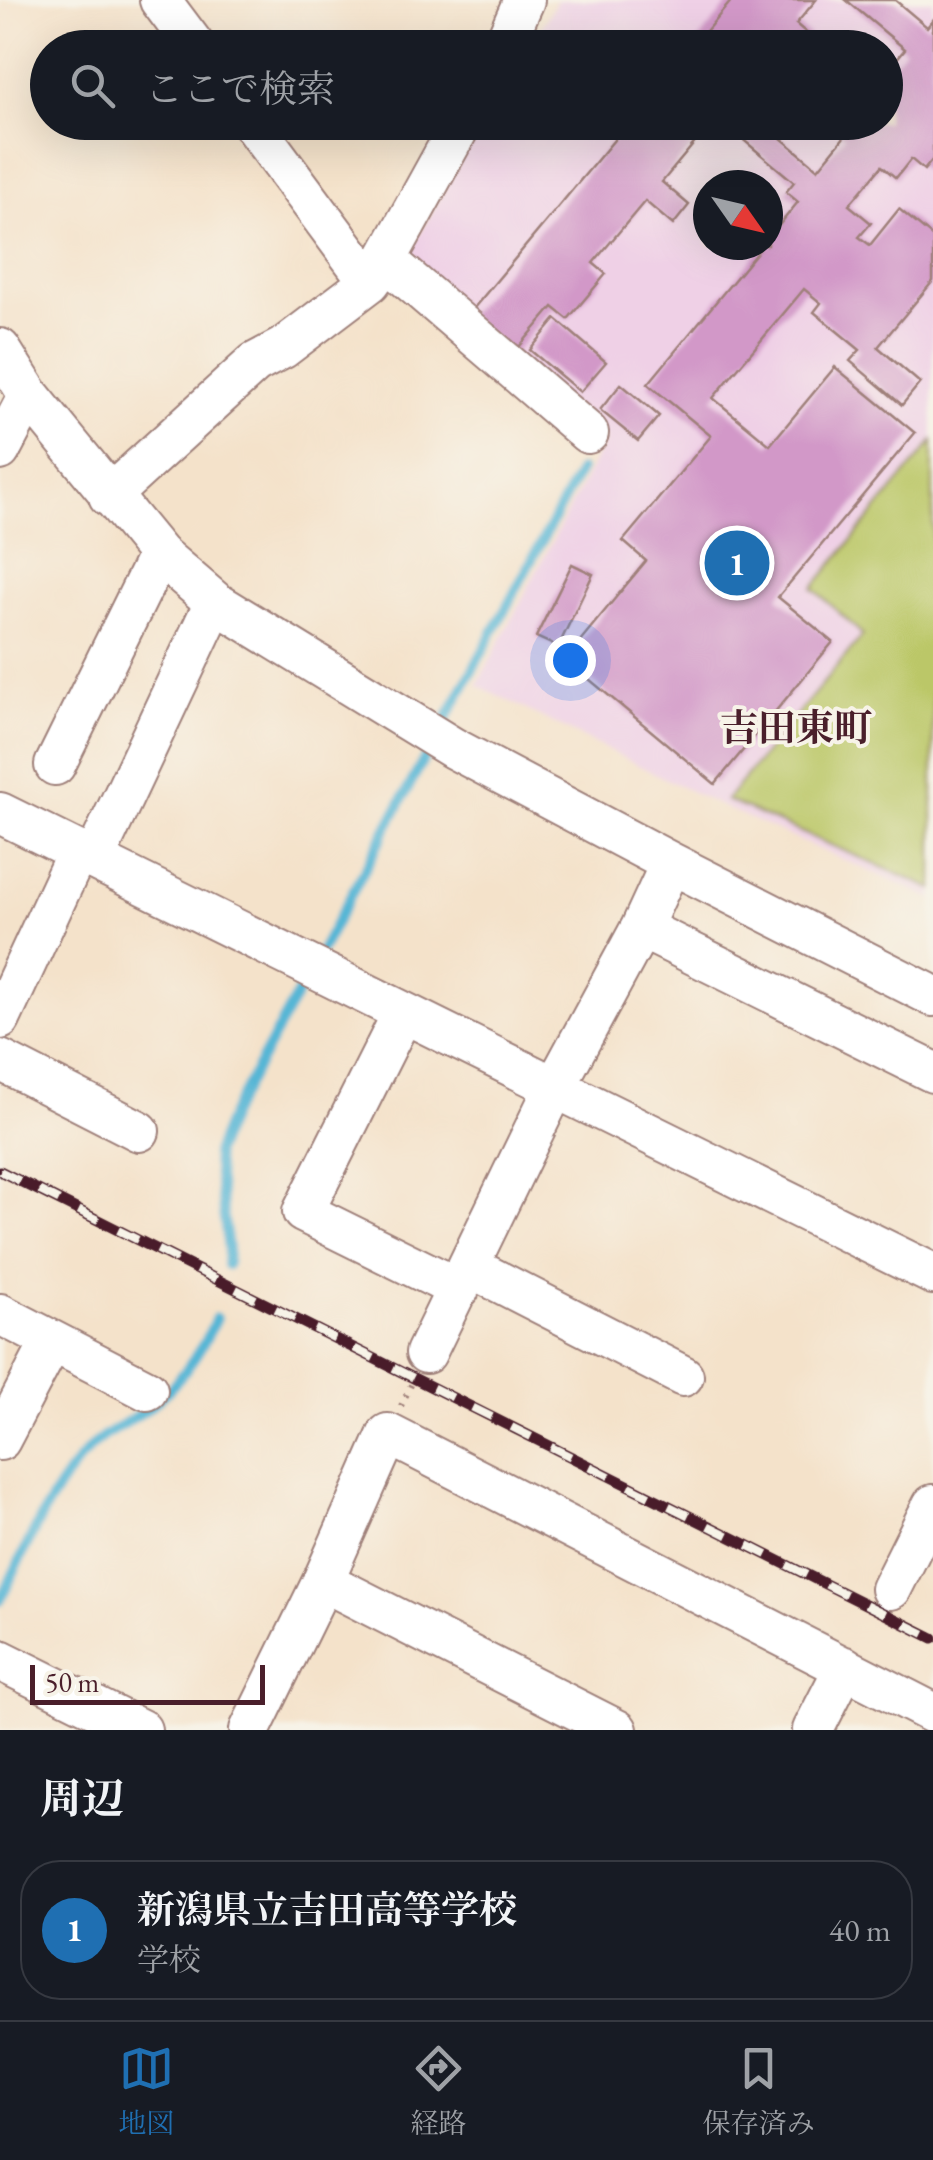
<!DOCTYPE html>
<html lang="ja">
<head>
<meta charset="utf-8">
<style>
  body { margin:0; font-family:"EB Garamond","Noto Serif JP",serif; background:#242831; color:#f1f3f6 }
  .compass { position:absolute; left:693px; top:170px; width:90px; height:90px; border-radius:50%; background:#171b24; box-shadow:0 10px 40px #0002; rotate:124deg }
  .scale { position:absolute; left:30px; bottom:25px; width:235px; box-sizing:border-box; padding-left:10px; border:5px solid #4a1f2b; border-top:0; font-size:28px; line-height:35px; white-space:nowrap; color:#4a1f2b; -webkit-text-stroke:8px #f7f3e8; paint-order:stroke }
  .you { position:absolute; left:570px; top:660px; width:35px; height:35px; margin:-25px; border:8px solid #fff; border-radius:50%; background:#1a73e8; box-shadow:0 0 0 15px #1a73e833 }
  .badge { display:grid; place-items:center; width:65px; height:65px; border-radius:50%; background:#1f6fb2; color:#fff; font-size:32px; font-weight:700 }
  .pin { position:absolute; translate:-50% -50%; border:5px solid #fff; box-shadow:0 2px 10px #0006 }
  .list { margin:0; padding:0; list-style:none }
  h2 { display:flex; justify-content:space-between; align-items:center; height:130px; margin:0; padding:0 40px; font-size:42px }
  h2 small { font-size:32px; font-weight:400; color:#9ea1a6 }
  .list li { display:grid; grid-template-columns:65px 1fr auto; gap:30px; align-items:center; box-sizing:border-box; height:140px; margin:0 20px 20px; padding:0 20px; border:2px solid #363941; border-radius:40px }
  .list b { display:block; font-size:38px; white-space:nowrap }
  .list p { margin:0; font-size:32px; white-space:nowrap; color:#9ea1a6 }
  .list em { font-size:32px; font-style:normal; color:#9ea1a6 }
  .icon { flex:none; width:55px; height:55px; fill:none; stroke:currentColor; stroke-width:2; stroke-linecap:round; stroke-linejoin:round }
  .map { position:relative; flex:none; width:933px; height:1730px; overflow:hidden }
  .search { position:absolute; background:#171b24; box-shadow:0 10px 40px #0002; left:30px; right:30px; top:30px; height:110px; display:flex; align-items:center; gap:25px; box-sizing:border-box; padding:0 35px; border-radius:55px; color:#9ea1a6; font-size:38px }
  .sheet { height:290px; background:#171b24 }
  nav { display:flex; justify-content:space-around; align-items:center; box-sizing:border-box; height:140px; border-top:2px solid #363941; background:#171b24; font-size:28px; color:#9ea1a6 }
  nav a { display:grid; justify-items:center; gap:5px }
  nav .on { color:#1f6fb2 }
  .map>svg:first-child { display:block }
</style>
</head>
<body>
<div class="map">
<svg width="933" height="1730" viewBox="0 0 933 1730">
  <rect width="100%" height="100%" fill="#f7f3e8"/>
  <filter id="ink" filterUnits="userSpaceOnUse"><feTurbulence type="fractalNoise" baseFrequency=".01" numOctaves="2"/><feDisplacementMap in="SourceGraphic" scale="20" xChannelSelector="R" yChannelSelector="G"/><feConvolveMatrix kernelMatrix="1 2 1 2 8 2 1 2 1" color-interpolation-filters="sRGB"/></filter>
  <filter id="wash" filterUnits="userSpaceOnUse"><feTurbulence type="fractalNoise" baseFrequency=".0048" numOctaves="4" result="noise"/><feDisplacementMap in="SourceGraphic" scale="40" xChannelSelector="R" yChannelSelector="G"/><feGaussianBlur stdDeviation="2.25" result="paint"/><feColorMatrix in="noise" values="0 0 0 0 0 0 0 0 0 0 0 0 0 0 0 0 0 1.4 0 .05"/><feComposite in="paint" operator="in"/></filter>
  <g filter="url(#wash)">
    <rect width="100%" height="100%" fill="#f4e2ca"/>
    <!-- built -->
    <path fill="#efd0e6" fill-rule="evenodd" d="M557,0H933V899L714,803L477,685L605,440L402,267L481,123L886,122V48L531,47ZM708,185H768V245H708Z"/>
    <!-- green -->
    <path fill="#bbc768" stroke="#82734a" stroke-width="2.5" d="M933,441V889L726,800L863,635L813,588Z"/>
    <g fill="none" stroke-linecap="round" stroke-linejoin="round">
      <!-- stream -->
      <path stroke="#56b6d5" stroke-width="10" d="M441,729L580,470
        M317,958L432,744
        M227,1265L228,1249L215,1153L231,1114L309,973
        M0,1601C26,1550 49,1489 90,1448C106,1432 129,1422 147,1409C178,1385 201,1353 216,1318"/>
    </g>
    <g id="blocks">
      <!-- building -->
      <path fill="#d298c8" d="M732,0H816L796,24L810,36L800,48H692Z
        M846,0H895L927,27L933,20V159L924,170L911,159L896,178L882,166L849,205L871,223L859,237L870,245L899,209L933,237V281L878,347L920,383L902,405L850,361L860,350L814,312L821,303L804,289L713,398L770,445L835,367L915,433L778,597L833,642L715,784L565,659L646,561L623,541L711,436L648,384L763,245H768V239L798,202L786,192L794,182L722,122H762L818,169L845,136L837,129L843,122H886V72L905,49Z
        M629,122H712L662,182L689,205L673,225L645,201L593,263L606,274L568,319L553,307L513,354L468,315Z
        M556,319L606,362L580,392L530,350Z
        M621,384L659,416L638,441L600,410Z
        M572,564L593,574L558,647L536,637Z"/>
    </g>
  </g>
  <g filter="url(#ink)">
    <use href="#blocks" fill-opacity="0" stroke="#9f807a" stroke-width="2.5"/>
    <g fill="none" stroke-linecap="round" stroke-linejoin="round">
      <defs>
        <path id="minor" d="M160,0L196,48
          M503,48L524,0
          M251,122L370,282
          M386,260L588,433
          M0,349L29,395L159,554L215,602L453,748L671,863L933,996
          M0,450L29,395
          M109,496L255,363L283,348L370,282L386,260L462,122
          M55,765L159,554
          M0,813L933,1274
          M94,859L215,602
          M641,928L933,1072
          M403,1013L303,1212L459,1289
          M0,1019L78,851
          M0,1060L139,1131
          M470,1267L683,1376
          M0,1314L147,1390
          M426,1353L555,1087L641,928L671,863
          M0,1440L52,1341
          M323,1581L617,1730
          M891,1589L933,1505
          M0,1660L141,1730
          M250,1730L323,1581L388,1434L933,1713
          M813,1730L845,1667"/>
      </defs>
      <!-- minor casing -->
      <use href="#minor" stroke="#9f807a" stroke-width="44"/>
      <!-- path -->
      <path stroke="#9f807a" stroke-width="6" stroke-dasharray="2.5 8" stroke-linecap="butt" d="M401,1406L413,1381"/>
      <!-- minor -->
      <use href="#minor" stroke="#fff" stroke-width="40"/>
      <defs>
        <path id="rail" d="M0,1171L933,1638"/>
      </defs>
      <!-- rail casing -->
      <use href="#rail" stroke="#4a1f2b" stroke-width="11"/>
      <!-- rail -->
      <use href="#rail" stroke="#f7f3e8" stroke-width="8" stroke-dasharray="22" stroke-linecap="butt"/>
    </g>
  </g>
  <g text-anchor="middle" stroke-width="8" stroke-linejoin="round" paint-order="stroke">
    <!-- neighbourhood labels -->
    <g font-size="38" font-weight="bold" fill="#4a1f2b" stroke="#f7f3e8">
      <text x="796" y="741">吉田東町</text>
    </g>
  </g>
</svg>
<svg class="compass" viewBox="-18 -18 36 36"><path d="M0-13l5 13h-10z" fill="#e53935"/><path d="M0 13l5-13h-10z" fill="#9ea1a6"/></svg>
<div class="scale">50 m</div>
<div class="you"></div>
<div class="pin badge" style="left:737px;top:563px">1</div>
<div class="search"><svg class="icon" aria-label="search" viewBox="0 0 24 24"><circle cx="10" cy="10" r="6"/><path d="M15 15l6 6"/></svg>ここで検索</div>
</div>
<section class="sheet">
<h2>周辺<small></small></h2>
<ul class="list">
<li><span class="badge">1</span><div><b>新潟県立吉田高等学校</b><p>学校</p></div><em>40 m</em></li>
</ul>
</section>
<nav>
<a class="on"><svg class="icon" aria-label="map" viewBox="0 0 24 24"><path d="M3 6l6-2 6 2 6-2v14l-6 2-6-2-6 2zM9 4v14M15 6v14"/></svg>地図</a>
<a><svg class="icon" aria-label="directions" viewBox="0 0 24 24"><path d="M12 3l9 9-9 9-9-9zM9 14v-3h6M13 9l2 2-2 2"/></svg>経路</a>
<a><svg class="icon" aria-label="saved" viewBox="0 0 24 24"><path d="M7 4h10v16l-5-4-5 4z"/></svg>保存済み</a>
</nav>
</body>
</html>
